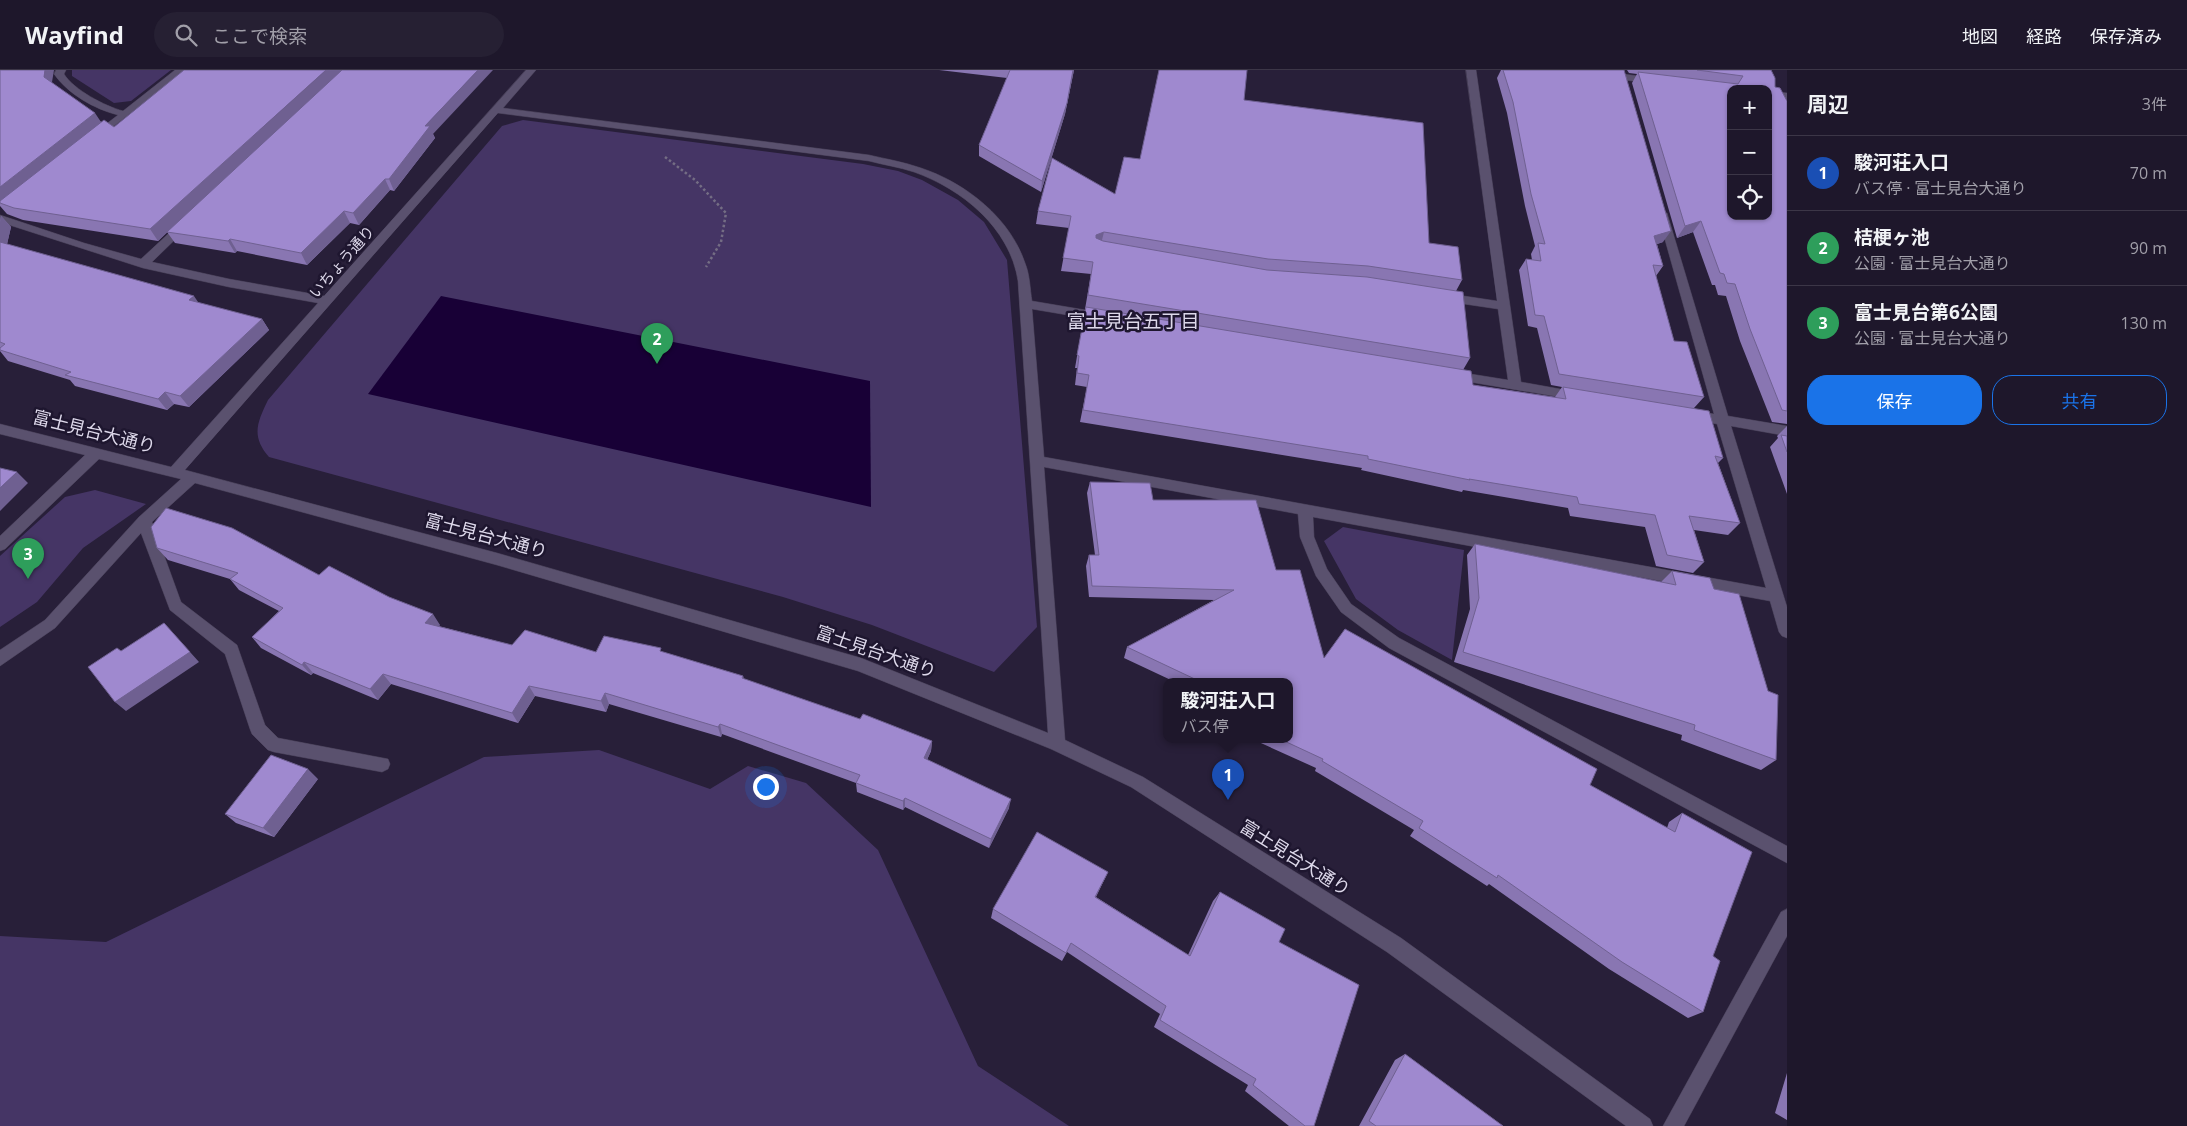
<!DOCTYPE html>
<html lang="ja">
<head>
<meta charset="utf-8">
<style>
  body { margin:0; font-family:"Open Sans","Noto Sans JP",sans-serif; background:#262033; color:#f1f3f6 }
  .controls { position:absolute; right:15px; top:15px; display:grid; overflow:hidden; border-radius:10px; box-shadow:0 1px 4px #0004 }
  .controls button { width:45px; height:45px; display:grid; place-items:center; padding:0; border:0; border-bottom:1px solid #3c3647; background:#1e172b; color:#f1f3f6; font:25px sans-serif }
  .you { position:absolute; left:765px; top:716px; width:18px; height:18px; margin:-12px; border:4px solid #fff; border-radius:50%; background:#1a73e8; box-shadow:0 0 0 8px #1a73e833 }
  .badge { display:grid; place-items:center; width:32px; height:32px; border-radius:50%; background:#1a73e8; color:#fff; font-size:16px; font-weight:700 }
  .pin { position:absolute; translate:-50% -41px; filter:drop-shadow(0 1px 2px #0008) }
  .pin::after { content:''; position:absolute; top:26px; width:18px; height:15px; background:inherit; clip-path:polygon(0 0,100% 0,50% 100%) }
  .popup { position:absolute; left:1163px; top:608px; width:130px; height:65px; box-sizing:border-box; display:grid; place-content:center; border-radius:10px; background:#1e172b; filter:drop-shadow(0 1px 4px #0005); font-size:16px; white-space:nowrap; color:#a19fa9 }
  .popup b { font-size:19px; color:#f1f3f6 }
  .popup::after { content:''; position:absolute; left:50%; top:100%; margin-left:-10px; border:10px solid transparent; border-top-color:#1e172b }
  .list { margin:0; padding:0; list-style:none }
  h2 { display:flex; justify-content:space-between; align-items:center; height:65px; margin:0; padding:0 20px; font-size:21px }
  h2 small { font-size:16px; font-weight:400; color:#a19fa9 }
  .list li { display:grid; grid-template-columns:32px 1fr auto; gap:15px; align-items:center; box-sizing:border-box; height:75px; padding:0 20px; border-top:1px solid #3c3647 }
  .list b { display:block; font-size:19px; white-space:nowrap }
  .list p { margin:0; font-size:16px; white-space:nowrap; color:#a19fa9 }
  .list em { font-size:16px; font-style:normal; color:#a19fa9 }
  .actions { display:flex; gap:10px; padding:15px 20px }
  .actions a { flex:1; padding:11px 0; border:1px solid #1a73e8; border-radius:20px; text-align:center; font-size:18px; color:#1a73e8 }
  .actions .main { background:#1a73e8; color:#fff }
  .icon { flex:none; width:28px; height:28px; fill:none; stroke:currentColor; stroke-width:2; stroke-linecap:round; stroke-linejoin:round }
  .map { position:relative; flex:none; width:1787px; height:1056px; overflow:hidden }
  header { display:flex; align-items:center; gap:30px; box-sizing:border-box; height:70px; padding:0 25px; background:#1e172b; border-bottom:1px solid #3c3647 }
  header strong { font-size:24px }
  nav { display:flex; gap:28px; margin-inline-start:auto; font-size:18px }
  .search { width:350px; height:45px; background:#262033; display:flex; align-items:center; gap:12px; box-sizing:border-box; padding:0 18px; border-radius:28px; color:#a19fa9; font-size:19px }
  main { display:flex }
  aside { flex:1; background:#1e172b }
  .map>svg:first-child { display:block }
</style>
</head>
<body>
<header>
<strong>Wayfind</strong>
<div class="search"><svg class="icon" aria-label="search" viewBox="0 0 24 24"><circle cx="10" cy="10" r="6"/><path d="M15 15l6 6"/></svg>ここで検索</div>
<nav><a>地図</a><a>経路</a><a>保存済み</a></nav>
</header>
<main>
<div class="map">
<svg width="1787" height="1056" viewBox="0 0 1787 1056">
  <rect width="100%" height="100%" fill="#281f39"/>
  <!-- green -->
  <path fill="#453565" d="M72,0H171L131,31L114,33L72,6Z
    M523,50L863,94L898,101L922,110L958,130L984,152L1007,190L1037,557L994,602L872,555L783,527L269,387C251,366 257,353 268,330L502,56Z
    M95,420L146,434L83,478L37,532L0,557V486L65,427Z
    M1343,457L1464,480L1452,590L1398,560L1356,529L1324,471Z
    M599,680L710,719L748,696L806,713L878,780L978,996L1069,1056H0V866L106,872L484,687Z"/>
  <!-- water -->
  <path fill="#180036" d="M441,226L870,311L871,437L368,324Z"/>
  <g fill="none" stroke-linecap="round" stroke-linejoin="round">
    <defs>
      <path id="minor" d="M56,0H66L64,4C74,20 105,36 123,41L175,0H186L96,70L91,67L92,65L118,45C94,39 68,24 54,4Z
        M526,0H536L503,38L869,85C886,89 904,92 921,98C966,113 1010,148 1025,193C1030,205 1030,219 1032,231L1103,243L1109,247L1103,251L1032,239L1044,387L1766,518L1717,354L1686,348L1684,345L1686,342L1691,340L1714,344L1658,145L1663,142L1667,143L1728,346L1787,356V366L1731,356L1787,537V568L1782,566L1779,562L1770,531L1313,447L1314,467L1327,499L1351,534L1399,568L1787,776V793L1389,578L1341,542L1316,506L1300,467L1298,444L1044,397L1065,670L1143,707L1401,868L1650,1049L1653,1056H1626L1387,882L1131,717L1051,679L858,601L497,495L195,413L152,452L181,532L237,575L265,655L278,668L388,689L390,694L388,699L382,702L274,682L268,680L252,664L250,659L225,584L170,540L141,463L55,558L0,596V580L45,550L139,447L181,409L99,389L5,479L0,481V466L85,385L0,364V354L171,397L318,233L229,217L143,198L0,152V145L84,173L141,189L181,152H189L191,154L189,156L152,192L229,209L324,226ZM498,43L869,91C884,95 899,97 914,102C962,119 1010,158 1018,211L1048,663L861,588L497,483L185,400Z
        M1466,0H1476L1521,312L1577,322L1582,323L1583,326L1582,329L1577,330L1452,309L1446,305L1452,301L1508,310L1498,239L1444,231L1438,227L1444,223L1497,231Z
        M1607,2L1654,8L1659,11L1654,14L1604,7L1602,5Z
        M1768,21L1787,23V29L1768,27Z
        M1787,839V866L1684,1056H1663L1781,842Z"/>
    </defs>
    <!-- minor casing -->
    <use href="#minor" stroke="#453d55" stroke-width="1"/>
    <!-- path -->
    <path stroke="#746d84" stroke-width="2.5" stroke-dasharray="2.5 2.5" stroke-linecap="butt" d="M665,87L695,110L726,143L721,172L706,197"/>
    <!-- minor -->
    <use href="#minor" fill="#5a516e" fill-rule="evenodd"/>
  </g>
  <!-- wall -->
  <path fill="#8976b2" d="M0,0L52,13L101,52L114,57L433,64L435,68L394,121L390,120L359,155L350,153L307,195L237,181L235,183L175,173L167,162L158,171L23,150L7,144L0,136Z
    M939,0H1074L1065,44L1041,122L979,86V75L1007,8Z
    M1501,0H1620L1663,172L1657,174L1663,196L1656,206L1674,271L1704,327L1694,338L1723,388L1718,393L1740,453L1728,465L1694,460L1704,492L1693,503L1656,496L1645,457L1570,446L1568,438L1463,420L1462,422L1361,400L1362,398L1080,352L1087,317L1075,315L1077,298H1075L1091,204L1061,201L1069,158L1036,154L1038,141L1115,124L1140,89L1244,30L1429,173L1462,210L1456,221L1470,288L1463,300L1473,315L1555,327L1562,317L1551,315L1537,258L1528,256L1519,200L1526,189L1532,190L1531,184L1535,176L1525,136L1507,43L1497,8Z
    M1627,0H1771L1775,17L1787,31V354L1772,352L1740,271L1726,226L1718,225L1715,215H1712L1693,162L1677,168L1632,13L1637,4L1629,3Z
    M1,146L11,157L7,174L198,233L262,249L269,260L189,337L174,334L167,340L75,316L70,310L8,291L0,281V152Z
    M1787,356V424L1770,377L1778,368L1777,366Z
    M1090,412L1153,430L1276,500L1324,588L1590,715L1667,758L1669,752L1682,743L1713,886L1703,942L1688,948L1609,899L1489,814L1487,816L1410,766L1414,760L1315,701L1316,698L1252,669H1289V611H1173L1124,588L1127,577L1214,530L1089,527L1086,496L1089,485H1095L1087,423Z
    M1475,474L1661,512L1672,501L1776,690L1761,700L1681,670L1682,665L1454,592L1470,539L1467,485Z
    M157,478L319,505L440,555L438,556L512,575L596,582H663L743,606L744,609L860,649L932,671L931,681L927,690L1009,738L989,778L905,737L903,740L857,722L856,713L722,664L721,667L609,634L606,642L535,626L518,653L391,614L378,630L313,603L311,605L261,578L252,567L279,541L239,520L230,509L168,490Z
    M318,709L274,767L236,753L225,744Z
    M1108,802L1096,827L1188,885L1213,831L1220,822L1279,872L1314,1056H1289L1245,1021L1248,1015L1154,957L1160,944L1067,882L1062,891L991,848L993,839Z
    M1405,984L1503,1056H1359L1395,990Z
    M1787,1003V1050L1775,1043Z"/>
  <!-- shaded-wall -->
  <path fill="#6f6091" d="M45,0H54L51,18L44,7Z
    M326,0H343L158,171L150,159Z
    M478,0H493L433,64L435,68L394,121L389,109L425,56Z
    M1073,0H1074L1065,44L1041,122L1042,111Z
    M95,43L103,55L0,133V117Z
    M385,109L390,120L359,155L353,143Z
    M344,141L350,153L307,195L301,183Z
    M1,146L11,157L5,183L0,176V152Z
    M1701,151L1693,162L1677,168L1685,156Z
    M1671,161L1663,172L1646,178L1654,166Z
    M1104,162L1101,174L1094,177L1096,165Z
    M230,169L237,181L235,183L228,171Z
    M194,226L202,238L189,230Z
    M262,249L269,260L189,337L180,326Z
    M165,322L174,334L167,340L158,329Z
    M17,402L28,413L0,441V418Z
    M433,544L440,555L432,564L425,553Z
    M164,553L199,592L126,641L115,632Z
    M304,592L313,603L311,605L302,595Z
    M383,604L391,614L378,630L370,619Z
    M529,616L535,626L518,653L512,643Z
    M605,623L609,634L606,642L601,631Z
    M720,654L722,664L721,667L718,657Z
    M932,671L931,681L923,698L924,688Z
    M308,699L318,709L274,767L263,758Z
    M905,728V737L903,740V731Z
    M1011,729L1009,738L989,778L991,769Z"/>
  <!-- building -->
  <path fill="#9f89cf" stroke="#6f6091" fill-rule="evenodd" d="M0,0H45L44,7L95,43L0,117Z
    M184,0H326L150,159L14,138L0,133V131L104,50L114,57Z
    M342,0H478L425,56H430L389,109H385L353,143L344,141L301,183L230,169L228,171L167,162Z
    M1010,0H1073L1067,33L1042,111L979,75Z
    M1159,0H1247L1244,30L1423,53L1429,173L1458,177L1462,210L1368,196L1268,189L1104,162L1096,165V168L1103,171L1267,200L1367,207L1463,222L1470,288L1088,225L1093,192L1063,188L1071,146L1038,141L1052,88L1115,124L1124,87L1140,89Z
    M1503,0H1624L1671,161L1654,166L1663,196L1653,195L1674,271L1687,272L1704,327L1559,304L1544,246L1535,245L1526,189L1541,191L1538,173L1545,174L1531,124L1513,32Z
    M1697,0H1771L1775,8V17L1780,18L1787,31V341L1782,340L1750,259L1735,214L1727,213L1724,204L1720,203L1701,151L1685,156L1638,2L1738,14L1743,6ZM1731,19H1768V146H1731Z
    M0,172L194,226L189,230L262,249L180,326L165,322L158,329L65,305L71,302L0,280V278L5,274L0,272Z
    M1086,237L1471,301L1473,315L1566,329L1563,317L1709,341L1723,388L1715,386L1740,453L1689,446L1704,492L1667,485L1655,445L1579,434L1577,427L1469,409L1470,410L1368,389V386L1083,340L1089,305L1077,303L1079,286L1077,285Z
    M1781,365L1787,366V382Z
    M0,398L17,402L0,418Z
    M1090,412L1150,413L1153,430H1256L1276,500H1300L1324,588L1345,559L1597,699L1590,715L1675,762L1682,743L1752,782L1713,886L1720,891L1703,942L1622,892L1498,805L1497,808L1419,758L1423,751L1322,691L1323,689L1280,669H1289V611H1199L1127,577L1234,520L1092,516L1089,485H1099Z
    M166,438L232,458L319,505L329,496L389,527L433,544L425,553L512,575L525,560L596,582L604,566L661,578L660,581L743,606L742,608L860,649L863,644L932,671L924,688L1011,729L991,769L905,728L903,731L856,713L860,705L720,654L718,657L605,623L601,631L529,616L512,643L383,604L370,619L304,592L302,595L252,567L283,538L230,509L238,503L157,478L151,457Z
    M1475,474L1676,515L1672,501L1710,508L1714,519L1739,524L1768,621L1778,625L1776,690L1694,660L1695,655L1463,582L1479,528Z
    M164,553L190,582L115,632L88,597L117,578L121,581Z
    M271,685L308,699L263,758L225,744Z
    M1037,762L1108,802L1095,827L1190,886L1220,822L1285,859L1279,872L1359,915L1314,1056H1305L1253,1015L1256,1009L1160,950L1166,936L1071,873L1066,883L993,839Z
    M1405,984L1503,1056H1376L1369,1051Z"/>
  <g text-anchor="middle" stroke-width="5" stroke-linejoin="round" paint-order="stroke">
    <!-- far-street labels -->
    <g font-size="15" fill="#ddd8ea" stroke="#1e162f">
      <text transform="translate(342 192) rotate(-49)" y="5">いちょう通り</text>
    </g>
    <!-- street labels -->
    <g font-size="18" fill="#ddd8ea" stroke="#1e162f">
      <text transform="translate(94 362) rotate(14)" y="6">富士見台大通り</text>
      <text transform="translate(486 466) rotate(15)" y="6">富士見台大通り</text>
      <text transform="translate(876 582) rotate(19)" y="6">富士見台大通り</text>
      <text transform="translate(1295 788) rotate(32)" y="6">富士見台大通り</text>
    </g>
    <!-- neighbourhood labels -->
    <g font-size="19" fill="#ddd8ea" stroke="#1e162f">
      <text x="1133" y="258">富士見台五丁目</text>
    </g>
  </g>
</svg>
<div class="controls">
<button>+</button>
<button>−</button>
<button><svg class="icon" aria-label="locate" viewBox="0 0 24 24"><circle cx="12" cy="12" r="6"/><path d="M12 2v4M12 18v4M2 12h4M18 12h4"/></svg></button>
</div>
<div class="you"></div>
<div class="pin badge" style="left:1228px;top:730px;background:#1a4fb4">1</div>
<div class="popup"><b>駿河荘入口</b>バス停</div>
<div class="pin badge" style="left:657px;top:294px;background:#2e9e5b">2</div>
<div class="pin badge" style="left:28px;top:509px;background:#2e9e5b">3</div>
</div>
<aside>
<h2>周辺<small>3件</small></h2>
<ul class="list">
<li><span class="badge" style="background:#1a4fb4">1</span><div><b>駿河荘入口</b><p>バス停 · 富士見台大通り</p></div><em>70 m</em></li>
<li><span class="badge" style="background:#2e9e5b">2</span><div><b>桔梗ヶ池</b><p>公園 · 富士見台大通り</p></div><em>90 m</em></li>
<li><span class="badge" style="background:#2e9e5b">3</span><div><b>富士見台第6公園</b><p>公園 · 富士見台大通り</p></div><em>130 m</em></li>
</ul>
<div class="actions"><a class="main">保存</a><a>共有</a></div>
</aside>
</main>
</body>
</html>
